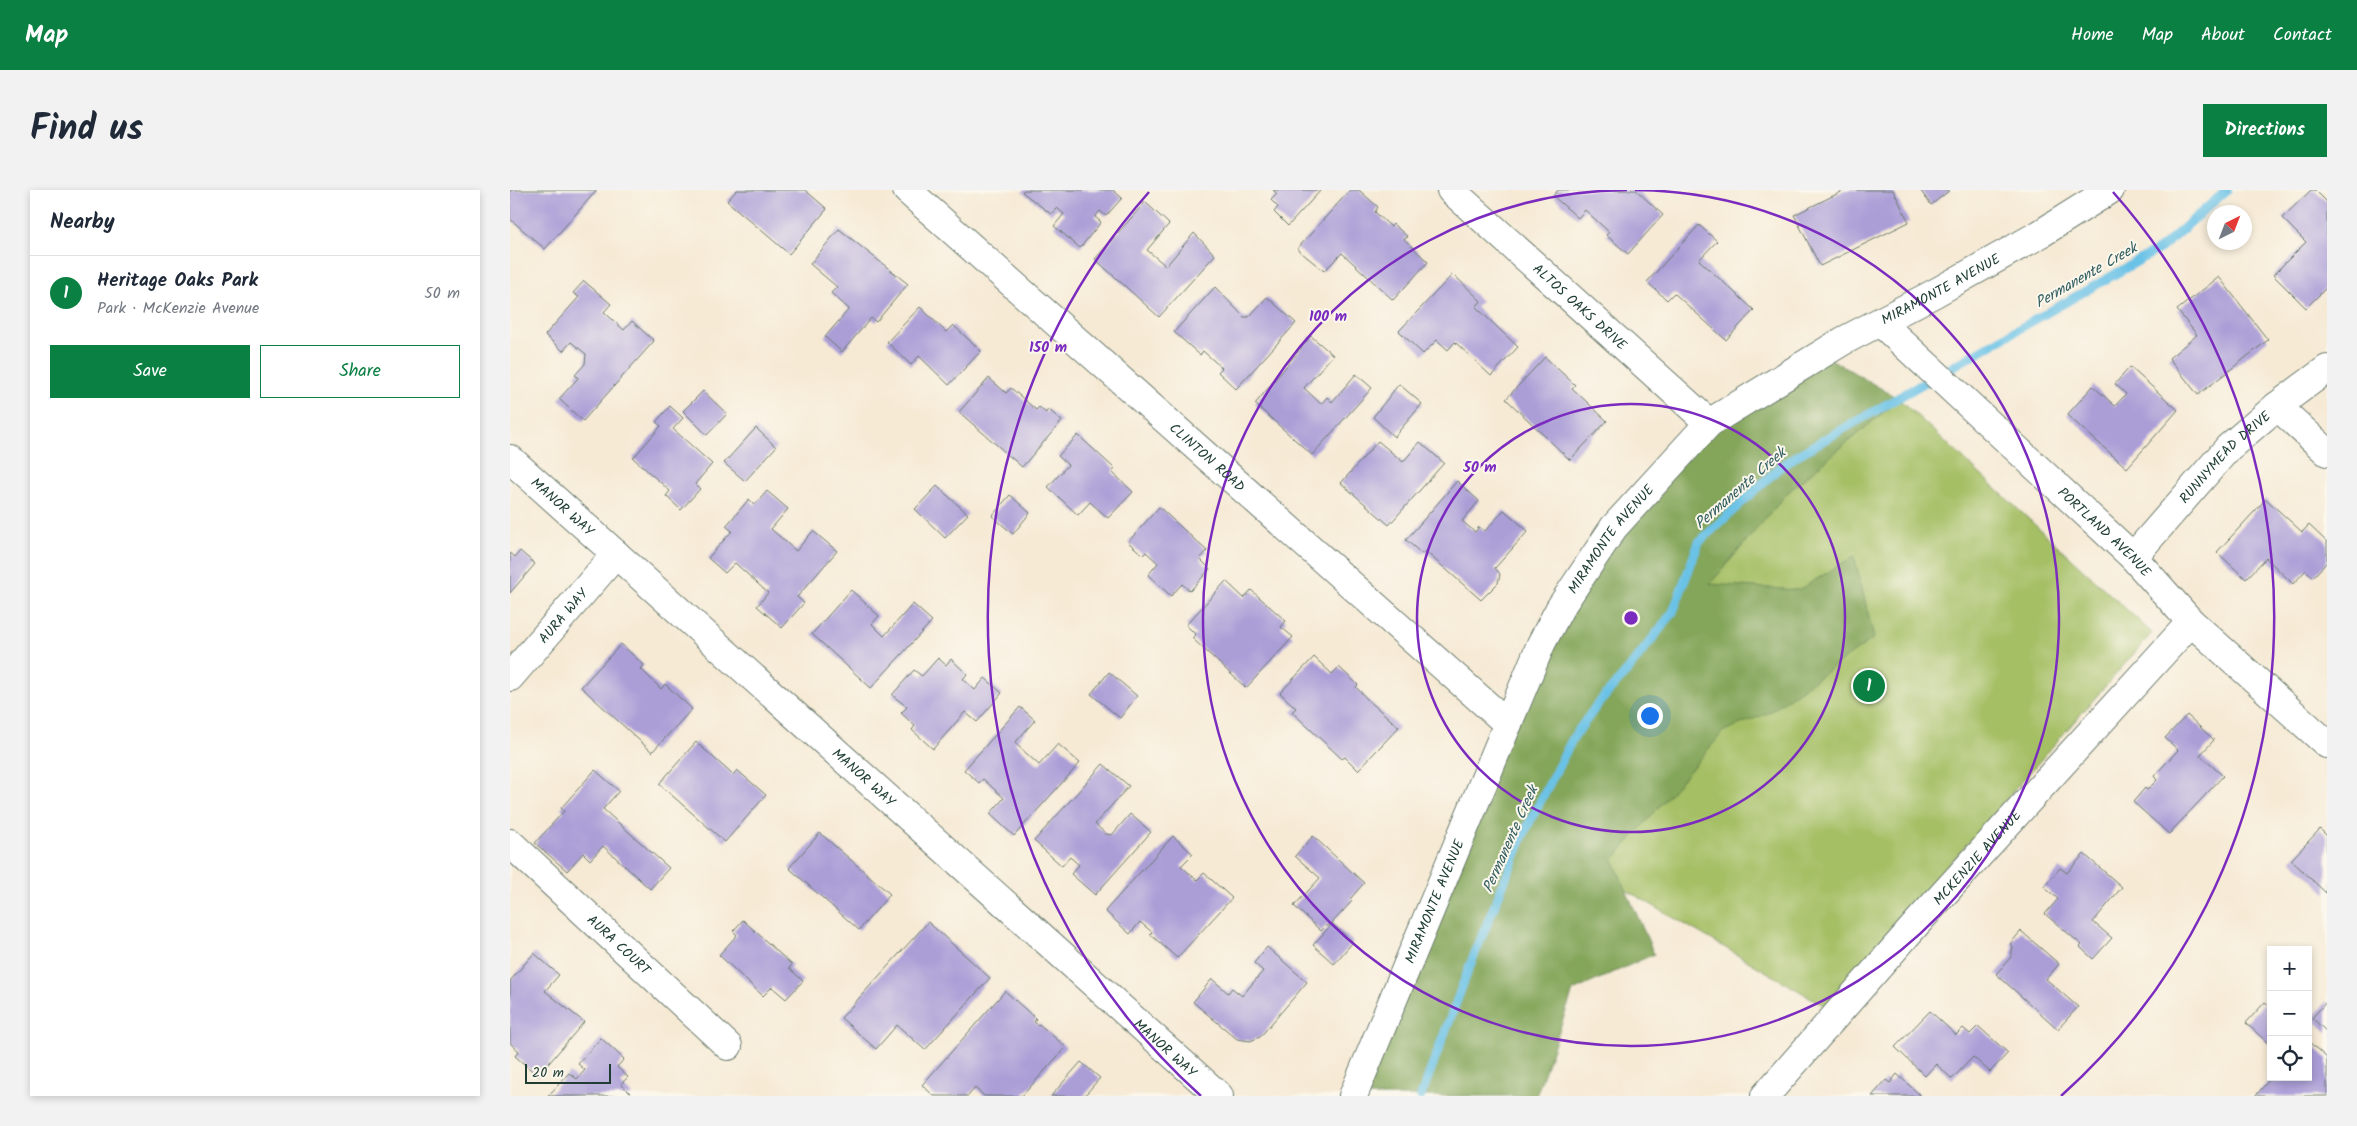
<!DOCTYPE html>
<html lang="en">
<head>
<meta charset="utf-8">
<style>
  body { margin:0; font-family:Kalam,sans-serif; background:#f2f2f3; color:#1f2937 }
  .controls { position:absolute; right:15px; bottom:15px; display:grid; overflow:hidden; border-radius:0px; box-shadow:0 2px 8px #0003 }
  .controls button { width:45px; height:45px; display:grid; place-items:center; padding:0; border:0; border-bottom:1px solid #e0e1e3; background:#fff; color:#1f2937; font:25px sans-serif }
  .compass { position:absolute; left:1697px; top:15px; width:45px; height:45px; border-radius:50%; background:#fff; box-shadow:0 2px 8px #0003; rotate:42deg }
  .scale { position:absolute; left:15px; bottom:12px; width:86px; box-sizing:border-box; padding-left:5px; border:2px solid #1f3d34; border-top:0; font-size:14px; line-height:18px; white-space:nowrap; color:#1f3d34; -webkit-text-stroke:4px #fbf7ec; paint-order:stroke }
  .you { position:absolute; left:1139px; top:525px; width:18px; height:18px; margin:-12px; border:4px solid #fff; border-radius:50%; background:#1a73e8; box-shadow:0 0 0 8px #1a73e833 }
  .badge { display:grid; place-items:center; width:32px; height:32px; border-radius:50%; background:#0b8043; color:#fff; font-size:16px; font-weight:700 }
  .pin { position:absolute; translate:-50% -50%; border:2px solid #fff; box-shadow:0 1px 5px #0006 }
  .list { margin:0; padding:0; list-style:none }
  h2 { display:flex; justify-content:space-between; align-items:center; height:65px; margin:0; padding:0 20px; font-size:21px }
  h2 small { font-size:16px; font-weight:400; color:#747a83 }
  .list li { display:grid; grid-template-columns:32px 1fr auto; gap:15px; align-items:center; box-sizing:border-box; height:75px; padding:0 20px; border-top:1px solid #e0e1e3 }
  .list b { display:block; font-size:19px; white-space:nowrap }
  .list p { margin:0; font-size:16px; white-space:nowrap; color:#747a83 }
  .list em { font-size:16px; font-style:normal; color:#747a83 }
  .actions { display:flex; gap:10px; padding:15px 20px }
  .actions a { flex:1; padding:11px 0; border:1px solid #0b8043; border-radius:0px; text-align:center; font-size:18px; color:#0b8043 }
  .actions .main { background:#0b8043; color:#fff }
  .icon { flex:none; width:28px; height:28px; fill:none; stroke:currentColor; stroke-width:2; stroke-linecap:round; stroke-linejoin:round }
  .map { position:relative; flex:none; width:1817px; height:906px; overflow:hidden; border-radius:0px }
  header { display:flex; align-items:center; gap:30px; box-sizing:border-box; height:70px; padding:0 25px; background:#0b8043; color:#fff }
  header strong { font-size:24px }
  nav { display:flex; gap:28px; margin-inline-start:auto; font-size:18px }
  .intro { display:flex; align-items:center; justify-content:space-between; box-sizing:border-box; height:120px; padding:0 30px }
  h1 { margin:0; font-size:35px }
  .button { padding:12px 22px; border-radius:0px; background:#0b8043; color:#fff; font-size:18px; font-weight:700 }
  main { display:flex; gap:30px; padding:0 30px }
  aside { flex:1; background:#fff; border-radius:0px; box-shadow:0 2px 8px #0003 }
  .map>svg:first-child { display:block }
</style>
</head>
<body>
<header>
<strong>Map</strong>
<nav><a>Home</a><a>Map</a><a>About</a><a>Contact</a></nav>
</header>
<div class="intro"><h1>Find us</h1><a class="button">Directions</a></div>
<main>
<aside>
<h2>Nearby<small></small></h2>
<ul class="list">
<li><span class="badge">1</span><div><b>Heritage Oaks Park</b><p>Park · McKenzie Avenue</p></div><em>50 m</em></li>
</ul>
<div class="actions"><a class="main">Save</a><a>Share</a></div>
</aside>
<div class="map">
<svg width="1817" height="906" viewBox="0 0 1817 906">
  <rect width="100%" height="100%" fill="#fbf7ec"/>
  <filter id="ink" filterUnits="userSpaceOnUse"><feTurbulence type="fractalNoise" baseFrequency=".02" numOctaves="2"/><feDisplacementMap in="SourceGraphic" scale="10" xChannelSelector="R" yChannelSelector="G"/><feConvolveMatrix kernelMatrix="1 2 1 2 8 2 1 2 1" color-interpolation-filters="sRGB"/></filter>
  <filter id="wash" filterUnits="userSpaceOnUse"><feTurbulence type="fractalNoise" baseFrequency=".0096" numOctaves="4" result="noise"/><feDisplacementMap in="SourceGraphic" scale="20" xChannelSelector="R" yChannelSelector="G"/><feGaussianBlur stdDeviation="1.12" result="paint"/><feColorMatrix in="noise" values="0 0 0 0 0 0 0 0 0 0 0 0 0 0 0 0 0 1.4 0 .05"/><feComposite in="paint" operator="in"/></filter>
  <g filter="url(#wash)">
    <rect width="100%" height="100%" fill="#f6ead5"/>
    <!-- green -->
    <path fill="#a5bf65" stroke="#627e4c" d="M1389,209L1642,443L1315,816L1015,641L1199,395L1278,302Z"/>
    <!-- forest -->
    <path fill="#84a65a" stroke="#527247" d="M1314,165L1389,209L1278,302L1200,394L1289,400L1344,366L1364,448L1258,523L1214,541L1103,670L1144,764L1063,801L1026,906H842L998,534L1104,337L1168,266Z"/>
    <g fill="none" stroke-linecap="round" stroke-linejoin="round">
      <!-- stream -->
      <path stroke="#6ac2e7" stroke-width="9" d="M911,906L959,778L1015,641L1063,548L1087,515L1118,480L1163,422L1189,352L1269,278L1291,263L1651,58L1717,0"/>
    </g>
    <g id="blocks">
      <!-- building -->
      <path fill="#ab9ed7" d="M0,0H87L35,59L0,29Z
        M227,0H295L317,19L279,64L217,11Z
        M514,0H603L612,8L596,26L590,21L585,27L591,32L570,58L544,36L554,24L547,18L541,24L512,2Z
        M763,0H811L778,36L764,22L768,17L761,10L767,4Z
        M840,0H849L868,17L865,22L881,37L883,34L898,47L894,49L918,72L883,110L832,63L814,81L787,59Z
        M1048,0H1126L1153,25L1118,64L1096,45L1099,42L1075,20L1068,28L1043,6Z
        M1335,0H1383L1399,32L1310,76L1284,25Z
        M1410,0H1440L1421,15Z
        M1801,0H1805L1817,12V97L1796,118L1763,85L1796,52L1772,28Z
        M635,12L659,34L637,60L656,76L684,43L705,65L649,127L585,69Z
        M1189,35L1207,51L1189,70L1244,120L1216,150L1164,103L1157,110L1137,92Z
        M329,39L398,94L366,132L361,128L332,162L315,147L339,119L321,103L327,97L300,74Z
        M943,84L971,111L966,117L1008,157L981,186L945,152L938,160L927,150L913,164L889,141Z
        M1709,87L1758,150L1688,205L1659,168L1687,145L1667,120Z
        M74,91L101,114L94,122L114,140L122,131L144,151L73,231L49,209L68,188L65,185L75,174L76,164L61,152L53,161L35,145L69,107L63,103Z
        M705,97L734,127H739L757,107L786,133L726,199L708,182L712,178L693,161L690,165L664,142Z
        M410,117L436,142L443,135L471,161L439,195L409,166L401,175L377,152Z
        M801,146L823,165L794,198L811,214L817,207L822,212L846,184L862,198L802,265L745,214Z
        M1035,167L1065,195L1062,198L1097,231L1060,270L996,209Z
        M1620,177L1668,220L1617,278L1557,225L1583,196L1605,216L1616,204L1605,194Z
        M479,188L496,203L501,198L526,220L529,217L536,223L538,219L552,231L512,277L449,222Z
        M889,194L912,214L884,247L863,227Z
        M193,201L217,224L197,245L173,221Z
        M160,216L173,228L163,239L202,274L185,294L190,299L171,320L156,306L160,301L123,268L151,236L146,232Z
        M246,238L266,257L235,291L214,273Z
        M568,245L605,279L602,282L623,302L598,328L580,312L568,325L538,297L558,275L548,266Z
        M868,251L893,272L910,252L934,273L879,335L831,293Z
        M947,291L969,311L952,331L965,342L969,337L975,341L994,320L1018,341L985,378L990,384L988,393L971,410L915,361L912,364L896,350Z
        M427,296L458,324L435,348L405,319Z
        M257,301L278,319L261,339L286,361L303,341L327,361L287,407L294,413L272,438L247,416L258,403L225,373L215,383L198,368L222,341L216,336L239,309L245,315Z
        M500,305L520,323L503,344L482,326Z
        M1756,309L1792,342L1799,335L1817,352V372L1803,387L1796,380L1783,394L1756,368L1736,389L1707,362Z
        M649,317L697,361L690,369L700,379L680,401L672,394L661,406L638,385L648,373L636,362L633,365L618,352Z
        M10,361L25,374L0,403V363L5,367Z
        M716,391L734,408L741,400L776,431L771,437L783,447L736,498L682,448L686,445L676,435Z
        M341,400L369,426L362,434L374,446L403,414L422,431L361,498L302,444Z
        M111,454L134,475L131,479L151,499L155,494L182,519L142,562L71,497Z
        M804,467L822,484L829,477L848,495L846,497L857,509L889,537L848,580L835,567L832,569L782,522L786,518L770,503Z
        M428,468L436,475L441,469L457,484L453,489L465,500L475,488L492,503L467,532L455,522L423,559L402,540L405,536L391,523L397,517L382,505L404,480L412,486Z
        M599,482L627,506L610,528L581,504Z
        M510,517L525,530L505,553L529,575L548,554L570,573L504,646L480,624L494,608L473,589L469,593L454,580Z
        M1677,525L1704,550L1690,565L1713,586L1659,644L1623,612L1635,598L1637,600L1647,590L1644,586L1668,560L1655,548Z
        M186,552L223,585L227,580L256,605L215,652L149,594Z
        M593,574L619,596L585,634L596,644L602,645L620,624L641,642L585,705L561,684L569,675L560,667L552,676L524,651Z
        M85,580L109,601L93,619L159,678L140,699L93,656L80,670L73,663L57,681L25,653L54,621L51,618Z
        M1810,639L1817,646L1816,703L1781,670Z
        M310,643L380,704L349,740L279,678Z
        M663,646L683,664L671,676L687,690L694,683L722,708L667,768L640,744L642,742L630,732L620,744L595,721Z
        M803,646L854,693L840,709L842,711L822,733L843,752L824,774L803,755L820,736L818,734L811,741L784,716L810,688L785,666Z
        M1574,664L1612,697L1583,732L1602,748L1583,769L1570,757L1572,755L1535,724L1548,709L1534,697L1550,678L1557,683Z
        M233,730L282,775L279,778L293,791L276,809L262,797L253,806L209,765L227,745L223,741Z
        M418,732L480,788L415,860L387,835L366,859L331,828Z
        M1511,741L1549,774L1536,789L1568,817L1548,839L1486,784L1501,767L1503,756L1500,754Z
        M757,757L797,792L750,847L740,851L727,849L683,812L702,789L718,803L722,798L732,806L753,781L744,773Z
        M24,763L49,785L35,801L74,832L28,886L5,866L9,861L0,853V791Z
        M495,801L526,829L524,832L528,835L529,834L556,857L512,906H474L465,898L458,906H424L412,895Z
        M1817,811V842L1802,828Z
        M1755,812L1761,817V856L1736,833Z
        M1420,821L1446,845L1453,838L1460,844L1468,836L1498,863L1480,882L1463,867L1442,889L1426,874L1415,886L1385,857Z
        M91,848L114,869L107,877L118,887L111,894L123,906H38L59,883L67,889L75,880L68,874Z
        M1798,851L1817,868V906H1745L1762,887H1798Z
        M571,872L590,888L574,906H541Z
        M1387,884L1411,906H1362L1376,890L1380,893Z"/>
    </g>
  </g>
  <g filter="url(#ink)">
    <use href="#blocks" fill-opacity="0" stroke="#6a7a6c" stroke-width="1"/>
    <g fill="none" stroke-linecap="round" stroke-linejoin="round">
      <defs>
        <g id="minor">
          <path id="s1" d="M397,0L998,534"/>
          <path id="s2" d="M941,0L1199,233"/>
          <path id="s3" d="M1371,133L1623,367L1681,432L1817,554"/>
          <path d="M1767,216L1817,262"/>
          <path id="s4" d="M0,269L709,906"/>
          <path id="s5" d="M1623,367L1718,258L1767,216L1817,179"/>
          <path id="s6" d="M0,487L106,364"/>
          <path id="s7" d="M0,653L218,856"/>
          <path id="s8" d="M1255,906L1408,732L1681,432"/>
        </g>
        <g id="tertiary">
          <path id="s9" d="M843,906L1031,454L1050,418L1104,337L1199,233L1333,151L1425,103L1530,44L1600,0"/>
        </g>
      </defs>
      <!-- minor casing -->
      <use href="#minor" stroke="#6a7a6c" stroke-width="30"/>
      <!-- tertiary casing -->
      <use href="#tertiary" stroke="#6a7a6c" stroke-width="30"/>
      <!-- minor -->
      <use href="#minor" stroke="#fff" stroke-width="28"/>
      <!-- tertiary -->
      <use href="#tertiary" stroke="#fff" stroke-width="28"/>
    </g>
  </g>
  <!-- distance rings -->
  <g fill="none" stroke="#7b2cbf" stroke-width="2.5">
    <circle cx="1121" cy="428" r="214"/>
    <path d="M1125 0A428 428 0 1 1 1117 0"/>
    <path d="M691 906A643 643 0 0 1 639 2M1603 2A643 643 0 0 1 1551 906"/>
  </g>
  <g text-anchor="middle" stroke-width="4" stroke-linejoin="round" paint-order="stroke">
    <!-- street labels -->
    <g font-size="14" fill="#1f3d34" stroke="#fbf7ec">
      <text dy="5" stroke="none"><textPath href="#s9" startOffset="1036">MIRAMONTE AVENUE</textPath></text>
      <text dy="5" stroke="none"><textPath href="#s2" startOffset="174">ALTOS OAKS DRIVE</textPath></text>
      <text dy="5" stroke="none"><textPath href="#s1" startOffset="402">CLINTON ROAD</textPath></text>
      <text dy="5" stroke="none"><textPath href="#s5" startOffset="136">RUNNYMEAD DRIVE</textPath></text>
      <text dy="5" stroke="none"><textPath href="#s4" startOffset="71">MANOR WAY</textPath></text>
      <text dy="5" stroke="none"><textPath href="#s3" startOffset="306">PORTLAND AVENUE</textPath></text>
      <text dy="5" stroke="none"><textPath href="#s9" startOffset="616">MIRAMONTE AVENUE</textPath></text>
      <text dy="5" stroke="none"><textPath href="#s6" startOffset="81">AURA WAY</textPath></text>
      <text dy="5" stroke="none"><textPath href="#s4" startOffset="476">MANOR WAY</textPath></text>
      <text dy="5" stroke="none"><textPath href="#s8" startOffset="319">MCKENZIE AVENUE</textPath></text>
      <text dy="5" stroke="none"><textPath href="#s9" startOffset="211">MIRAMONTE AVENUE</textPath></text>
      <text dy="5" stroke="none"><textPath href="#s7" startOffset="149">AURA COURT</textPath></text>
      <text dy="5" stroke="none"><textPath href="#s4" startOffset="881">MANOR WAY</textPath></text>
    </g>
    <!-- water labels -->
    <g font-size="15" font-style="italic" fill="#325e61" stroke="#fbf7ec">
      <text transform="translate(1576 85) rotate(-30)" y="5">Permanente Creek</text>
      <text transform="translate(1230 298) rotate(-41)" y="5">Permanente Creek</text>
      <text transform="translate(1000 649) rotate(-66)" y="5">Permanente Creek</text>
    </g>
  </g>
  <circle cx="1121" cy="428" r="8" fill="#7b2cbf" stroke="#fbf7ec" stroke-width="2.5"/>
  <g font-size="15" text-anchor="middle" font-weight="bold" fill="#7b2cbf" stroke="#fbf7ec" stroke-width="4" stroke-linejoin="round" paint-order="stroke">
    <text x="818" y="131">100 m</text>
    <text x="538" y="162">150 m</text>
    <text x="970" y="282">50 m</text>
  </g>
</svg>
<div class="controls">
<button>+</button>
<button>−</button>
<button><svg class="icon" aria-label="locate" viewBox="0 0 24 24"><circle cx="12" cy="12" r="6"/><path d="M12 2v4M12 18v4M2 12h4M18 12h4"/></svg></button>
</div>
<svg class="compass" viewBox="-18 -18 36 36"><path d="M0-13l5 13h-10z" fill="#e53935"/><path d="M0 13l5-13h-10z" fill="#747a83"/></svg>
<div class="scale">20 m</div>
<div class="you"></div>
<div class="pin badge" style="left:1359px;top:496px">1</div>
</div>
</main>
</body>
</html>
